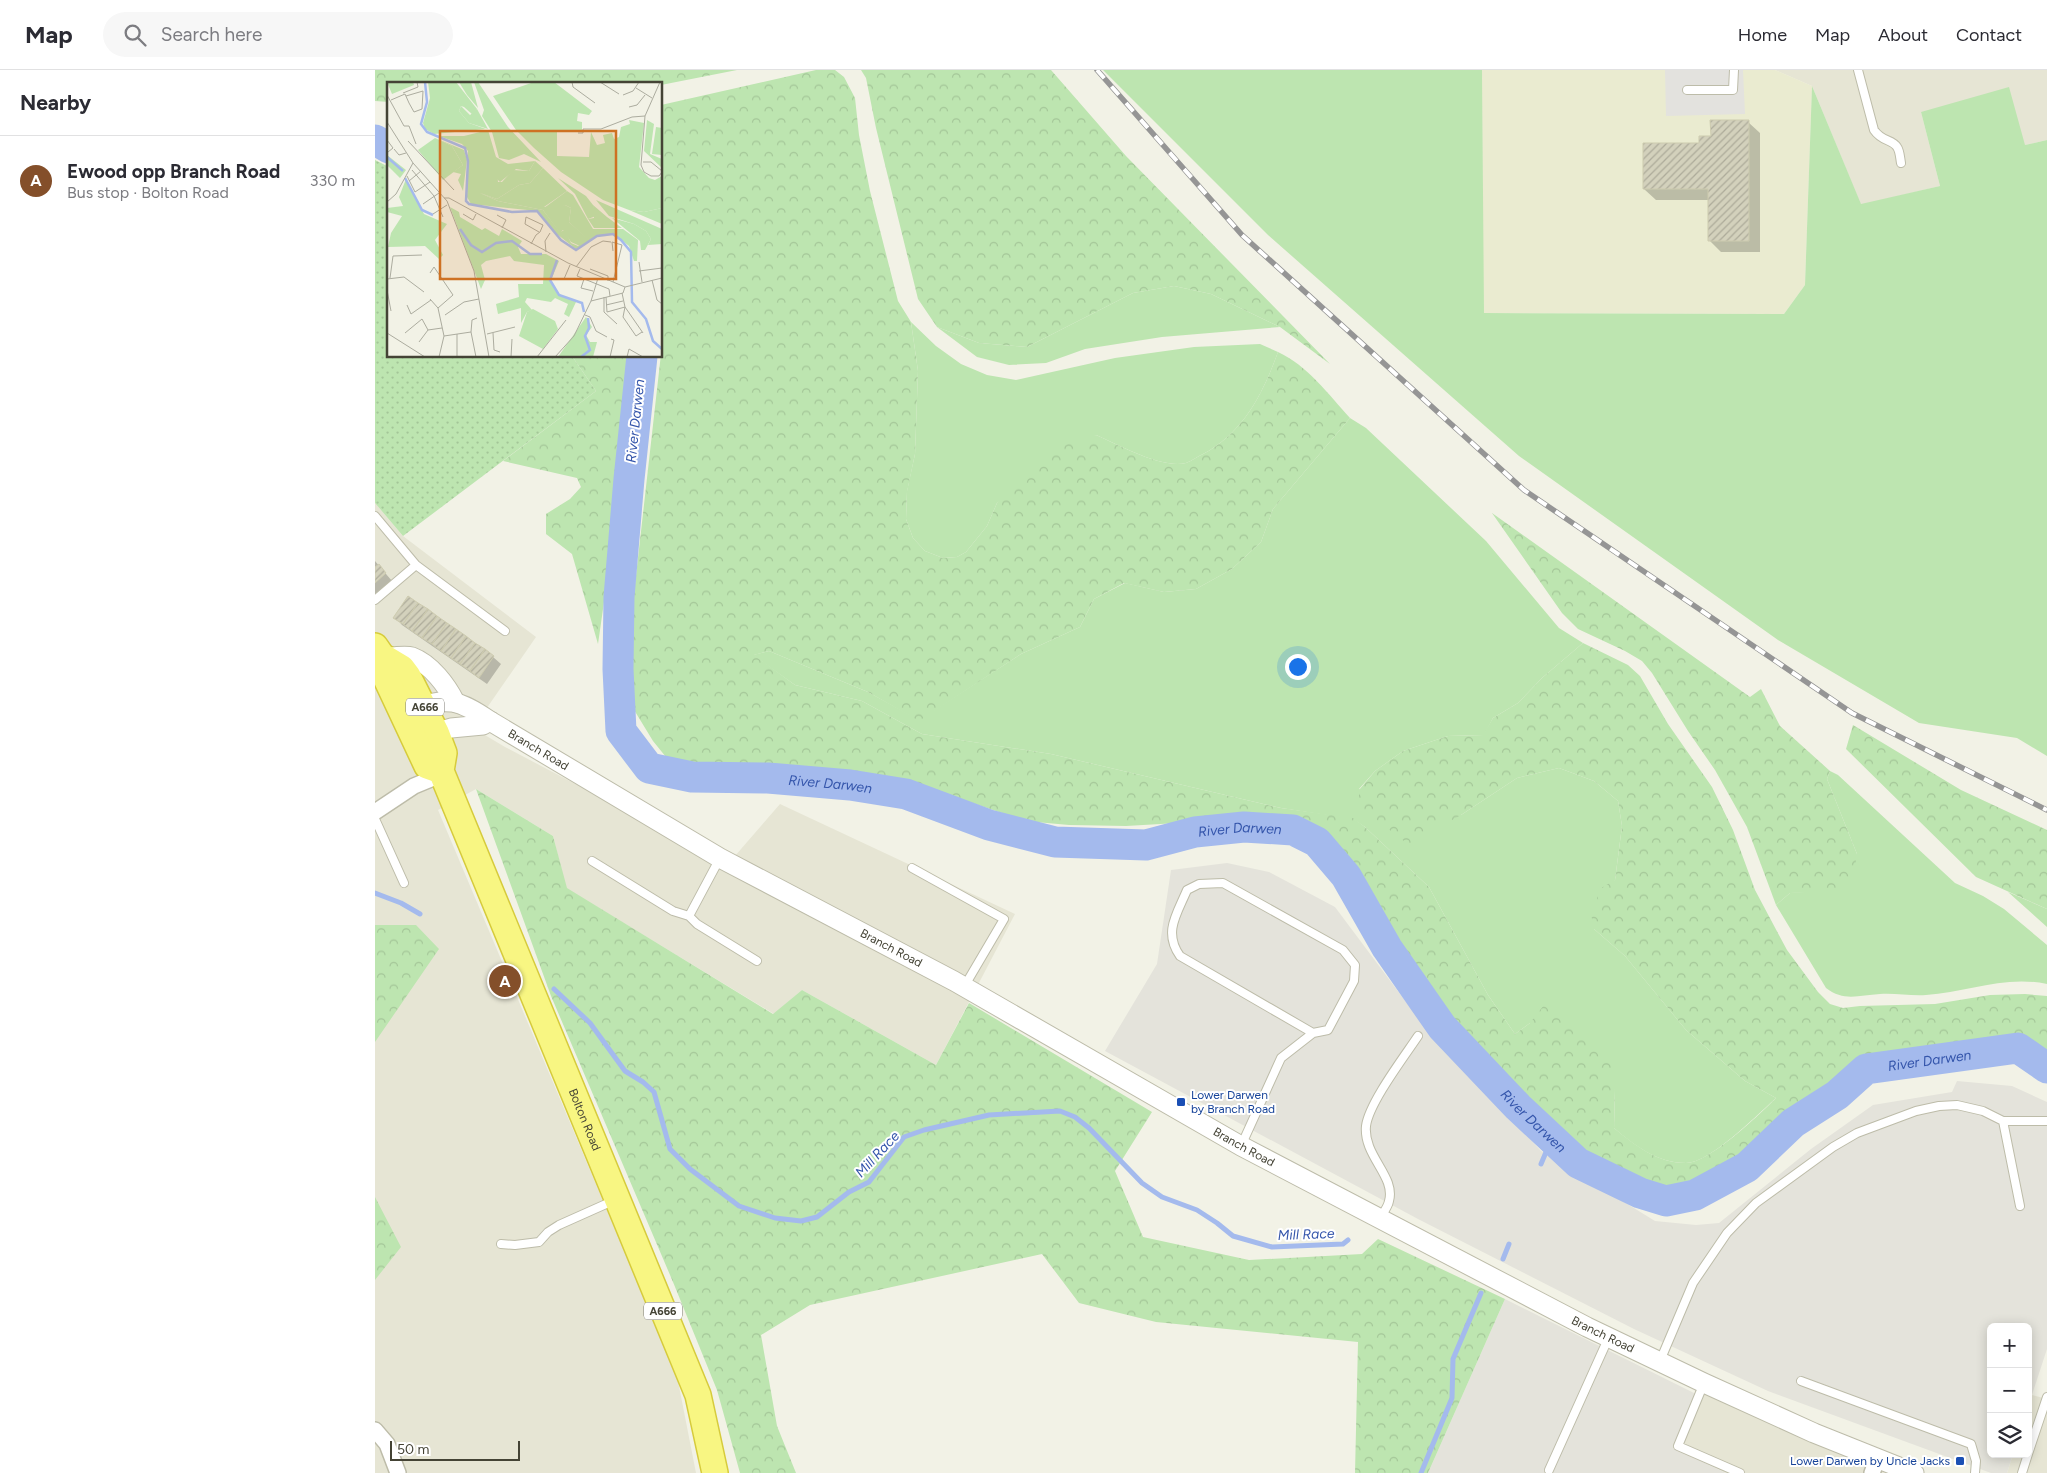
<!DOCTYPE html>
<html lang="en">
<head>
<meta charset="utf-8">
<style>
  body { margin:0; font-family:Figtree,sans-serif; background:#f7f7f7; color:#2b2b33 }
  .controls { position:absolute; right:15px; bottom:15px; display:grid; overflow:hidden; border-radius:8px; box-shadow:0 2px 12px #0003 }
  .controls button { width:45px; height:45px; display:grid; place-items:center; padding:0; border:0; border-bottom:1px solid #e1e1e2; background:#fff; color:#2b2b33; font:25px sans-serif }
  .scale { position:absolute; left:15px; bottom:12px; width:130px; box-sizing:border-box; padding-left:5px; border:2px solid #444335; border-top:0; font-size:14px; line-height:18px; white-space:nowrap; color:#444335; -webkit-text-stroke:4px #fff; paint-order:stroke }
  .you { position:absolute; left:922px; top:596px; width:18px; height:18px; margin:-12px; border:4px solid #fff; border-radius:50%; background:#1a73e8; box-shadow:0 0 0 8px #1a73e833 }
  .badge { display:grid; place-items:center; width:32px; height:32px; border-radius:50%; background:#844f2a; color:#fff; font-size:16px; font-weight:700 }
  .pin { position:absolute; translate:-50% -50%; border:2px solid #fff; box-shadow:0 1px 5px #0006 }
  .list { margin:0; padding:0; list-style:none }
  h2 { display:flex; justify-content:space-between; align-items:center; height:65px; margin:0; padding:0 20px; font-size:21px }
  h2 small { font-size:16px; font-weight:400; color:#7c7c81 }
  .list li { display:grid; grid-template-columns:32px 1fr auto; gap:15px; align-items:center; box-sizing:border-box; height:90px; padding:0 20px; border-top:1px solid #e1e1e2 }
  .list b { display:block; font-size:19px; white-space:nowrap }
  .list p { margin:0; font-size:16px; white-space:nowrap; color:#7c7c81 }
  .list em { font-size:16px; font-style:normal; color:#7c7c81 }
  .icon { flex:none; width:28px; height:28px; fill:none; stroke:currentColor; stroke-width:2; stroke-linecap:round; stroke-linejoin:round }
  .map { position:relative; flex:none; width:1672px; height:1403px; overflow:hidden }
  header { display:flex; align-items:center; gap:30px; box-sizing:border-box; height:70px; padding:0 25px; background:#fff; border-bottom:1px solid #e1e1e2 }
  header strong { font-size:24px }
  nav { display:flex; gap:28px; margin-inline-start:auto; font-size:18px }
  .search { width:350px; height:45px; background:#f7f7f7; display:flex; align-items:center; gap:12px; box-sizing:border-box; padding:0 18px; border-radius:28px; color:#7c7c81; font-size:19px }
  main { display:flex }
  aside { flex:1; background:#fff }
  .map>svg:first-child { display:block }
</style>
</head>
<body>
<header>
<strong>Map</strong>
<div class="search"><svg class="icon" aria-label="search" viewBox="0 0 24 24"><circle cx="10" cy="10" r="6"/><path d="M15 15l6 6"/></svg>Search here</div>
<nav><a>Home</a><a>Map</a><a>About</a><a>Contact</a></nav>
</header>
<main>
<aside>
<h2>Nearby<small></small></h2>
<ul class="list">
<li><span class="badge">A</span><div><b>Ewood opp Branch Road</b><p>Bus stop · Bolton Road</p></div><em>330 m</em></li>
</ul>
</aside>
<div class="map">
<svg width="1672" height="1403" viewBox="0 0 1672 1403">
  <defs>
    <pattern id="forest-crowns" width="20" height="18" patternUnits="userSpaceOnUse" patternTransform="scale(1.25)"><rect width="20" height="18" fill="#bde5b0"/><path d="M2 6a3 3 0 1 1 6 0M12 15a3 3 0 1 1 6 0" fill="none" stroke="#a4c698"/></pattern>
    <pattern id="garden-dots" width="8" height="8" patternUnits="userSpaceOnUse" patternTransform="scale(1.25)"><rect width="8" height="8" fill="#bde5b0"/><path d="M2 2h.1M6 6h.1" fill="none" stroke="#a4c698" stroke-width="1.8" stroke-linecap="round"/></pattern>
    <pattern id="building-hatch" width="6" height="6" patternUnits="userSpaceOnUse" patternTransform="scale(1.25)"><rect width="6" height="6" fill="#d3d1bc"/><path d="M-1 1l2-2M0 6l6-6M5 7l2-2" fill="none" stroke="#adab9a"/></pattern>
  </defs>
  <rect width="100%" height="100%" fill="#f2f2e6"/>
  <!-- residential -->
  <path fill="#e6e5d4" d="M1400,0H1672V70L1650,75L1546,42L1565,116L1486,135L1437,16Z
    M0,433L28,466L161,567L98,658L130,677L353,794L405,734L640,844L561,995L427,920L399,944L191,818L178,766L101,719L63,740L302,1306L321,1403H0Z
    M1324,1316L1485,1392L1517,1403H1351L1297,1378Z
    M1657,1325L1672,1329V1403H1632L1638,1384H1653V1337Z"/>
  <!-- industrial -->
  <path fill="#e4e3db" d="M852,793L894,802L960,837L1040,944L1166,1081L1280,1151L1321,1155L1344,1153L1436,1079L1498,1035L1577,1022L1582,1011L1637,1016L1672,1032V1279L1653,1337V1257H1616V1384H1638L1632,1403H1616L1393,1321L1259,1259L1043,1149L730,981L782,894L796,800Z
    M1130,1229L1321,1324L1298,1378L1351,1403H1053Z"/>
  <!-- education -->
  <path fill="#eaebd0" d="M1107,0H1400L1437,16L1430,215L1409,244L1108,243Z"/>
  <!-- green -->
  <path fill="#bde5b0" d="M728,0H1107L1109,243L1409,244L1430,215L1437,16L1486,134L1565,116L1546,42L1634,17L1650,75L1672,70V686L1642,668L1544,653L1403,570L1144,386L893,165Z
    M799,216L836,224L905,257L787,267L710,279L671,293L634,295L602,287L562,257L604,273L652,277L758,223Z
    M536,252L561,276L586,294L612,305L641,310L740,288L819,277L885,274L903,282C888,323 869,362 828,384C823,386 817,391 811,393C787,399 744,375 721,365L622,433L612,456L591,482L582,487L568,488L550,481L538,468L531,449L532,421L540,384L543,301Z
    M975,348L991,358L1111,471L1184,558L1208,573L1167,608L1143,633L1118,648L1109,665L1073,666L1028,681L1000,701L984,719L1086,745L1142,708L1184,698L1219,711L1243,731L1247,756L1240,810L1219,859L1250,886L1311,960L1370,1011L1401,1028C1382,1045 1335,1093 1311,1093C1282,1093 1259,1075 1239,1058L1240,1020L1155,953L1140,964L1113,925L1054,817L990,757L978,749L906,738L676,684L547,664L487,631L420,615L378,585L394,581L493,622L544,650L646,584L705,557L719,529L750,513L789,522L821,519L857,499L886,472L898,439Z
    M1455,701L1463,705L1580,813L1608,826L1629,839L1672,875V914C1630,905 1592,922 1551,925C1536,926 1520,923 1505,924C1484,925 1469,932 1451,918L1401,835L1415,823L1429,822L1482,784L1452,709Z
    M1633,822L1672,839V857Z"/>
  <!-- forest -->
  <path fill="url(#forest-crowns)" d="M0,0H362L286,15V14H14V32L0,31Z
    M441,0H460L469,7L480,28L484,65L495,121L523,231L536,252L543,301L540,384L532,422L531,449L538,468L550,481L568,488L582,487L591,482L612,456L622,433L646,409L690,375L721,365C744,375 787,399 811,393C817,391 823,386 828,384C869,362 888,323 903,282C932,295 954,325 975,348L898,439L886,472L857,499L821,519L789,522L749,513L719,529L705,557L646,584L544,651L493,622L394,581L379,585L420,615L487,631L547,664L676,684L906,738L978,748L990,757L1054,817L1113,925L1140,964L1155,953L1169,935L1182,938L1217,972L1236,995L1240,1020L1239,1058C1260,1075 1282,1093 1311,1093C1334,1093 1384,1045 1401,1028L1370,1011L1311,960L1250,886L1219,859L1216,844L1226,818L1240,810L1247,756L1243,731L1219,711L1184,698L1142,708L1086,745L1034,775L984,736V720L1000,701L1028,681L1073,666L1108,665L1118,648L1143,633L1167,608L1208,573L1253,595L1265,606L1293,654L1337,717L1358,760L1380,820L1412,880L1443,922L1455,934L1468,938L1485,936L1560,934L1615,925L1650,924L1672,926V991L1645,973L1489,994L1463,1016L1432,1038L1367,1091L1310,1120L1287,1123L1257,1116L1223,1095L1070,948L985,813L953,773L924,756L889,748L751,756L694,755L650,751L524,708L466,699L357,698L295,692L278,671L253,630L256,550L287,275L286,35Z
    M486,0H676L751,86L955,294L905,257L836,224L799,216L758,223L652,277L604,273L562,257L543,229L501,58L491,8Z
    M197,286H256L240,482L230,525L223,574L197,484L171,464V444L195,429L206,417L202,408L128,391L221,321Z
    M1117,443L1375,627L1386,619L1405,656L1455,701L1452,709L1482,784L1478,811L1459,822L1415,823L1401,835L1372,757L1340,700L1313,661L1277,603L1267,591L1250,581L1203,559L1187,543Z
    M1478,655L1586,720L1672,760V839L1601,807L1471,679Z
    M101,719L178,766L192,818L398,944L427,920L561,995L594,933L777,1042L740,1101L768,1167L874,1190L987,1184L1003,1169L1130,1229L1053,1403H980L983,1272L781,1252L704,1233L667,1184L435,1235L386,1265L402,1356L421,1403H365L342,1320L298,1212L176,926Z
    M0,855H41L64,879L0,972Z
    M0,1127L26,1177L0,1210Z"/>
  <!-- garden -->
  <path fill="url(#garden-dots)" d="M0,90L14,97V286H197L221,321L28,466L0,433Z"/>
  <!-- parking -->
  <path fill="#e3e2de" d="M1290,0H1368L1370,44L1291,46Z"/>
  <!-- shadow -->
  <path fill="#0003" d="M1373,52L1385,63V182H1346L1334,170V130H1281L1269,119L1325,74L1337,67Z
    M0,491L17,511L0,526Z
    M34,528L118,587L126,594L112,614L27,555L20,547Z"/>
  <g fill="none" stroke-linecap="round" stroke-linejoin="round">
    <!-- stream -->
    <path stroke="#a4baed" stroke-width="5" d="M0,823L26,833L45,844
      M179,919L215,953L250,1001L268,1012L279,1022L295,1079L315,1099L364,1136L400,1148L426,1151L442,1147L474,1122L494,1112L529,1067L549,1060L614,1045L685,1041L700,1047L714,1058L767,1113L787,1127L822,1140L842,1153L858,1166L897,1177L968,1174L973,1170
      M1166,1094L1177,1068
      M1128,1189L1134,1174
      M1046,1403L1077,1328L1078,1289L1106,1223"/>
    <!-- river -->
    <g stroke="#a4baed" stroke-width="31">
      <path d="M0,70L14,78"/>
      <path id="s1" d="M267,286L254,409L244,527L243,599L246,661L274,698L317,707L393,708L475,715L531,724L614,755L680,772L771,775L820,762L869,757L918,760L942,772L971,806L1012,878L1067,957L1143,1037L1203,1093L1265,1123L1291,1131L1320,1125L1372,1097L1418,1053L1462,1025L1491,999L1643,978L1672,998"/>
    </g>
  </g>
  <!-- building -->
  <path fill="url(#building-hatch)" stroke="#cdcbaf" d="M1335,50H1374V171H1333V119H1268V73H1324V66H1336Z
    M4,494L11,503L0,513V497Z
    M33,526L43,533L28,554L18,548Z
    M43,533L53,539L37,561L28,554Z
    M53,539L62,546L47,568L37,561Z
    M62,546L72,553L57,574L47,568Z
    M72,553L81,559L66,581L57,574Z
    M81,559L91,566L76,588L66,581Z
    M91,566L100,573L85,594L76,588Z
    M100,573L110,579L95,601L85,594Z
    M110,579L119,586L104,608L95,601Z"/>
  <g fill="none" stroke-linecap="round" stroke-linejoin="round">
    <defs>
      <path id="service" d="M1483,0L1499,60C1507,72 1517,69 1522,77C1525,81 1525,88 1526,93
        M1312,20H1358L1359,0
        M0,446L41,495L130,561
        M0,530L41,495
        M0,749L29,813
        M217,791L298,841L314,846L345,788
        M537,798L629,849L589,917
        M314,846L322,854L382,891
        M866,1076L906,988L938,963L953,960L979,911L980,895L968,880L848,813L824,814L812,820C802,844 788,862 805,886L938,963
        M1645,1136L1628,1051H1672
        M1005,1148C1008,1143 1013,1137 1014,1131C1021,1106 988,1086 991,1056C994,1033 1029,987 1043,966
        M126,1174L140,1175L164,1172L173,1162L184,1155L240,1130
        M1285,1291L1318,1213L1352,1163L1381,1133L1458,1077L1482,1063L1541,1041L1564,1036L1582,1035L1608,1041L1628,1051
        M1426,1311L1596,1374L1601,1391L1600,1403
        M1329,1313L1303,1376L1365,1403
        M1653,1384L1672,1327
        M1174,1400L1233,1269
        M1647,1403L1653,1384"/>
      <path id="minor" d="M0,742L39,716L68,704
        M0,1360L12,1374L23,1403
        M1497,1403L1502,1390"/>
      <g id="tertiary">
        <path d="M10,588C18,587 30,585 37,587C56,594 72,616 80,632"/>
        <path id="s2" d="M37,639C72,626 85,630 115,651L345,788L579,911L866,1076L1212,1257L1329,1313L1439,1363L1539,1403"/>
        <path d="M49,666L76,658L108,655L115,651"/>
      </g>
      <g id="trunk">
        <path id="s3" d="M0,576L7,586L27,598L33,606L61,662L69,683L66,701L323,1325L340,1403"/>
        <path d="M7,586L8,602L52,696L66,701"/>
      </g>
    </defs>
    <!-- service casing -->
    <use href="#service" stroke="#bdbca9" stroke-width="10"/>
    <!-- minor casing -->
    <use href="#minor" stroke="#bdbca9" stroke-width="18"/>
    <!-- tertiary casing -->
    <use href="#tertiary" stroke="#bdbca9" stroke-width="21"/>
    <!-- trunk casing -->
    <use href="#trunk" stroke="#d6cb3c" stroke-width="28"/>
    <!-- service -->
    <use href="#service" stroke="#fff" stroke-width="8"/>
    <!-- minor -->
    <use href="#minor" stroke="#fff" stroke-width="15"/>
    <!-- tertiary -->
    <use href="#tertiary" stroke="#fff" stroke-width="19"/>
    <!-- trunk -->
    <use href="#trunk" stroke="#f8f682" stroke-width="25"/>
    <defs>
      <path id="rail" d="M722,0L867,165L1149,420L1477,643L1672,740"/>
    </defs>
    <!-- rail casing -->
    <use href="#rail" stroke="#959595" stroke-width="5.5"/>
    <!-- rail -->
    <use href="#rail" stroke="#fff" stroke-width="4" stroke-dasharray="11" stroke-linecap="butt"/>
  </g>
  <!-- markers -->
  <g fill="#1a4fb4" stroke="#fff" stroke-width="2">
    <rect x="801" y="1027" width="10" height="10" rx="2.5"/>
    <rect x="1580" y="1386" width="10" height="10" rx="2.5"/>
  </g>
  <g text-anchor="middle" stroke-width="4" stroke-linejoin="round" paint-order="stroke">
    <!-- shield labels -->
    <g fill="#fff" stroke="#7c7b72" stroke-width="1">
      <rect x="31" y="628.5" width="38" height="17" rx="4"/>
      <rect x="269" y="1232.5" width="38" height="17" rx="4"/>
    </g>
    <g font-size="11" font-weight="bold" fill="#444335">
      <text x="50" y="641">A666</text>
      <text x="288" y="1245">A666</text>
    </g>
    <!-- street labels -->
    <g font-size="12" fill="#444335" stroke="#fff">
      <text dy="4" stroke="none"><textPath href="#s2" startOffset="140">Branch Road</textPath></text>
      <text dy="4" stroke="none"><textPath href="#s2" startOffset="545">Branch Road</textPath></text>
      <text dy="4" stroke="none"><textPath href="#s3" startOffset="526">Bolton Road</textPath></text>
      <text dy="4" stroke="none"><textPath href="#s2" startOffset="950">Branch Road</textPath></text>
      <text dy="4" stroke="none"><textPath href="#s2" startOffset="1355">Branch Road</textPath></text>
    </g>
    <!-- transit labels -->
    <g font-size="12" fill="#164399" stroke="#fff" text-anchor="start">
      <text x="816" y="1029">Lower Darwen<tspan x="816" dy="14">by Branch Road</tspan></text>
      <text x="1575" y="1395" text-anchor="end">Lower Darwen by Uncle Jacks</text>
    </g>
    <!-- water labels -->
    <g font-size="14" font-style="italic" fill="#3455ab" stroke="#fff">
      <text transform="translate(260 351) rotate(-84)" y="5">River Darwen</text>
      <text dy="5" stroke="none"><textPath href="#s1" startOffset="605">River Darwen</textPath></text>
      <text dy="5" stroke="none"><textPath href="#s1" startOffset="1025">River Darwen</textPath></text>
      <text dy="5" stroke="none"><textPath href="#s1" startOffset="1925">River Darwen</textPath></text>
      <text dy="5" stroke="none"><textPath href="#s1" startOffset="1460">River Darwen</textPath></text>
      <text transform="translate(502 1084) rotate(-47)" y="5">Mill Race</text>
      <text transform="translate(931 1164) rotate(-2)" y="5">Mill Race</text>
    </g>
  </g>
  <!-- overview -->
  <g transform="translate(12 12)">
    <rect width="275" height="275" fill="#f2f2e6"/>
    <path d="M0,0H26L27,3L5,12ZM147,0H167L205,29L202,33L191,31L190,39L195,40V48H170V74L202,75L204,50L210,63L218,61L216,53L225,51L227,57L232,55L234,45L243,42L242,38L257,41L252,85L262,96L268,98L275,94V126L257,130L242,128L216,118L174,90L147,66L129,48L106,14ZM74,24L83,33L90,27L101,47L82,41L72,29ZM269,45L275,46V73L265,72ZM109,75L121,82L148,79L142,89L129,87L113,100L109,96ZM156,86L180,109L157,125L178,123L184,126L182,140L201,157L193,164L184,160L176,148L173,151L156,128L111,119L93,111L110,117L132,103L143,101ZM206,123L220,135L235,146H207L201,137L207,136ZM225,136L247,142L259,149L264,157L258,168H254L253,159ZM146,227L168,239L171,247L156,267L132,254L140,230ZM199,235L205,245L199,253L203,260H210L206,275H171Z" fill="#bde5b0"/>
    <path d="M41,0H69L90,27L86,33L77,25L74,24L72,29L82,41L99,47L47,52L38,47L36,41L43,16ZM72,0H84L91,26L80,13ZM87,0H91L121,45L154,80L137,72L122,78L112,76L105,50L95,34L97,28ZM260,38L267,42L263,72L275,77V86L257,69ZM101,48L109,75L111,100H115L126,88L142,89L148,79L156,86L143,101L132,103L110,117L93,111L111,119L156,128L173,150L178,148L184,161L191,164L200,157L182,140L184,126L178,123L162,131L157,126L180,109L186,113L206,147H236L251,158L250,179H247L242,164L227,152L210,154L189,167L166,149L150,129L84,122L80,115L81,69L75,62L52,54H77ZM48,56L77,68L80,78L76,109L71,98L74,92L66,90L76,83L65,64ZM0,73L19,88L13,96L0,83ZM171,96L199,114L206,123L209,134L201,137L188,112ZM19,97L37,132L60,142L48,158L56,173L52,177L38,164L1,165L4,151L15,134L0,130V126L16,124L12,115ZM209,118L275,147V162L261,163L264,157L259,149L247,142L222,134ZM63,125L72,130L73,135L95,148L98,146L112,154L115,147L135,159L131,165L134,172H159L172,179L164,198L172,212L189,220L182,235L177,232L181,222L168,216L164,220L140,216L138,220L145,228L140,230L134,241V226L111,232L109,222L132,215L131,202H156L157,183L127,179L123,174L99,179L94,183L98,198L94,207ZM275,126V142L242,128L257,130ZM193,250L199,264H193L198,269L194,271L187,267L185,261Z" fill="#bde5b0"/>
    <path d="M48,56L65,64L76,83L56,98L31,68Z" fill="#bde5b0"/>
    <path fill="none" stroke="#a4baed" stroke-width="2.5" d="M38,0L40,20L34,42L40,50L78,66L81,79L79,119L82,122L125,130L150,129L174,158L189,168L210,154L226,152L234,158L244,170L245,220L259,237L266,259L275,267M0,75L16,89M18,96L35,128L46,133M73,147L84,163L95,170L109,161L125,159L143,172H155M170,178L163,198L172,213L195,221L197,230M194,275L203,268L198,254L202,246L201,236"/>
    <path fill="none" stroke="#acac9f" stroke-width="1" d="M185,0L186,5L208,21M213,0L232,12M273,0L258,34L254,83L257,90L264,94H272L275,90M249,6L265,16M16,11L31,5L30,0M0,13L17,44M236,13L246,9L252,0M4,18L18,12L22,21L27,30L35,27L36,9L19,14M242,25L250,23L258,13M0,40L26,81L60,119L87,189L102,275M17,44H22L29,62M191,51H196V47H214L245,35L258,34M0,58L6,66L1,70M21,59L67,108M7,67L12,73L19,71M256,80H264L275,89M25,88L47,114L56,135M20,94L28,110L43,100M22,99L34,89M57,116H62L181,181L238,205M0,120L9,112L26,81M36,122L52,111M46,132L60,123M76,132L86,138L89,132M110,133L119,138L115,146M144,162L149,153L153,150L156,143L139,135L138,142L152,150M159,170L158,159L163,151M252,180L255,200M189,185L204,165L216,159L224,160M193,187L190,194L222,207L223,214M203,187L221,194V199M252,189L275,186M43,191L47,185L66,213L51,226M3,196L6,174L35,173M0,197L17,195L37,210M177,197L183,183M197,197L194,206L206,209M265,198L270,218L275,222M226,200L235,163L225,160L226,169M0,208L4,229M235,211L238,225L256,251M217,215V230L230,242M219,215L220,230L238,225M43,217L51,226L57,254L52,275M204,219L211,196M20,223L24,232L44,218M219,223L236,219M238,225L236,235L249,254L255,250M58,233L77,220L92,217M198,233L203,235L209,249L220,255M84,250L85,238L90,236M0,251L38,275M18,251L35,237L41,248M106,251L107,268L113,270M100,252L128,245M57,254L84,250L89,275M32,260L41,248L55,246M70,275V252M124,275L125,257M150,275L179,238M168,275L187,254L204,219L236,211L238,205L275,196M223,275L227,258L224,257M240,275L242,267L256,275"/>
    <path fill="#ce7123" fill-opacity="0.15" stroke="#ce7123" stroke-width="2.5" d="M53,49H229V197H53Z"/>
    <rect width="275" height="275" fill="none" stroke="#444335" stroke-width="2.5"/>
  </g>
</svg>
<div class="controls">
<button>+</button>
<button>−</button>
<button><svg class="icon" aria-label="layers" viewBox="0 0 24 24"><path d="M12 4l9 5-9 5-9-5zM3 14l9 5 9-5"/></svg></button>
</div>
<div class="scale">50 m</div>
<div class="you"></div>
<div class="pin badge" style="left:130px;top:911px">A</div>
</div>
</main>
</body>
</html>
